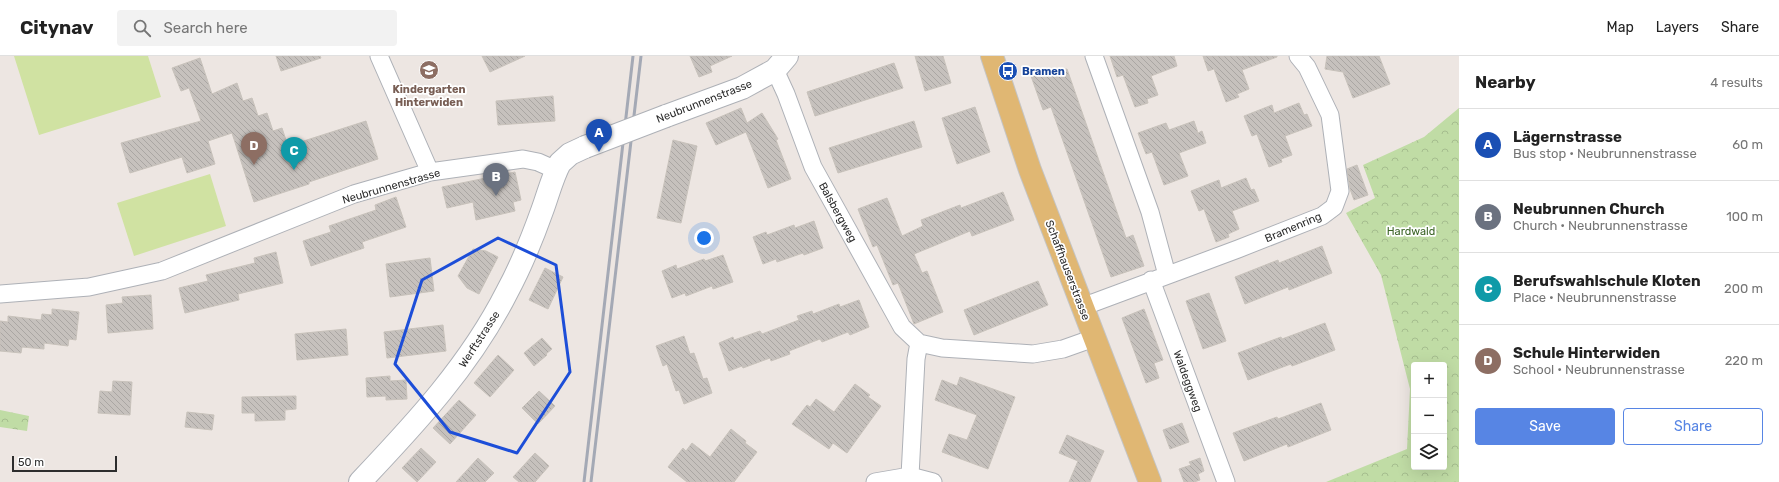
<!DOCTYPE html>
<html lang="en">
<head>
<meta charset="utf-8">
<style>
  body { margin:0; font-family:Rubik,sans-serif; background:#f2f2f2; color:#222 }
  .controls { position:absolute; right:12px; bottom:12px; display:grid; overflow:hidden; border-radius:4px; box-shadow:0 4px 16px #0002 }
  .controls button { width:36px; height:36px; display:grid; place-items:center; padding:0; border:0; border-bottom:1px solid #e0e0e0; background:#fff; color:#222; font:20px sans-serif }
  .scale { position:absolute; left:12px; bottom:10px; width:105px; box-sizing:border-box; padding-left:4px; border:2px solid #2d2d2d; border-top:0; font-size:11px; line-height:14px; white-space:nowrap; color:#2d2d2d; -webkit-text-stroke:3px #fff; paint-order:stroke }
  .you { position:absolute; left:704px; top:182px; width:14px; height:14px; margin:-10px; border:3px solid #fff; border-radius:50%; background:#1a73e8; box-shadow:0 0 0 6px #1a73e833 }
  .badge { display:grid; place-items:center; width:26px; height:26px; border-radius:50%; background:#5785e4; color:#fff; font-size:13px; font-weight:700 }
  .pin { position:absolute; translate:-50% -33px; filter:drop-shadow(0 1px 2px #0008) }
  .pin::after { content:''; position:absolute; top:21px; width:14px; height:12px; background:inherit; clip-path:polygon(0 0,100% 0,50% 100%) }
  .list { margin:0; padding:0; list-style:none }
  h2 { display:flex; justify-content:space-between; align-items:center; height:52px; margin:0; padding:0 16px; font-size:17px }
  h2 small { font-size:13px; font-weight:400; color:#767676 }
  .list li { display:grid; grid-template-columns:26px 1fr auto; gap:12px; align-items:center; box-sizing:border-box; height:72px; padding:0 16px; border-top:1px solid #e0e0e0 }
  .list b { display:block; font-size:15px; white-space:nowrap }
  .list p { margin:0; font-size:13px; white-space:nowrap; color:#767676 }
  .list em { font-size:13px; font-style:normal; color:#767676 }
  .actions { display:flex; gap:8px; padding:12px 16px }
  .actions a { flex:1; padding:9px 0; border:1px solid #5785e4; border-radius:4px; text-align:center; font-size:14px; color:#5785e4 }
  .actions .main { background:#5785e4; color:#fff }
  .icon { flex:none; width:22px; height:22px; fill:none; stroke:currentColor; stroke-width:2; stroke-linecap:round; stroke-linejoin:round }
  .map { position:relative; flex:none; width:1459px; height:426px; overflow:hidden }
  header { display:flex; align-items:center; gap:24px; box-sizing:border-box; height:56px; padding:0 20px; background:#fff; border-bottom:1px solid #e0e0e0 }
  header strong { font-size:19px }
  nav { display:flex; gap:22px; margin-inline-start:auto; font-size:14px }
  .search { width:280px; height:36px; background:#f2f2f2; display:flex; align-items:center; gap:10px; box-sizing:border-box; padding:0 14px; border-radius:4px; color:#767676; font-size:15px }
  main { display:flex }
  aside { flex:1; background:#fff }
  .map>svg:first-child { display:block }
</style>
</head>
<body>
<header>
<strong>Citynav</strong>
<div class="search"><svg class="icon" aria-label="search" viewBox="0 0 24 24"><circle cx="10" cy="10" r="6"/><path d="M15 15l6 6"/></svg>Search here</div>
<nav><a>Map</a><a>Layers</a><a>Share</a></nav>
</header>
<main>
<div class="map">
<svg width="1459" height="426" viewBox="0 0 1459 426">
  <defs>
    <pattern id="forest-crowns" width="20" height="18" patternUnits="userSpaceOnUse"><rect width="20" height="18" fill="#c0dca5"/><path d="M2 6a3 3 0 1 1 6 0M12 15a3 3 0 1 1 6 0" fill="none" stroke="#a5bd8e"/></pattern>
    <pattern id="building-back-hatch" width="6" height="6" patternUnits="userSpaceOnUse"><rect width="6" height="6" fill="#c6c1bd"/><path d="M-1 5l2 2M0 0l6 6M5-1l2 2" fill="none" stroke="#aaa6a3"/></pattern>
  </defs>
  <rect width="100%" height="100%" fill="#ede6e2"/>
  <!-- forest -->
  <path fill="url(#forest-crowns)" fill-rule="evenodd" d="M1459,52V426H1326L1407,393L1410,333L1381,219L1346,157L1375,142L1363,109L1424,81ZM1414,309H1444V411H1414Z
    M0,354L29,360L27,375L0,371Z"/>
  <!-- pitch -->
  <path fill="#d0e2a2" d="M14,0H148L161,41L39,79Z
    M210,118L226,170L134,200L117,147Z"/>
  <!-- building -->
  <path fill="url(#building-back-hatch)" stroke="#c8c2bb" d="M276,0H320L321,2L281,15Z
    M482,0H525L490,16Z
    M690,0H732L710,10L712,16L699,21Z
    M915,0H943L951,27L925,35Z
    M1110,0H1174L1177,10L1151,20L1158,39L1147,43L1148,47L1135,51L1123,19L1117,21Z
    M1203,0H1277V1L1242,14L1249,33L1237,38L1239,41L1226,46L1214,13L1208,15Z
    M1327,0H1379L1390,28L1353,42L1343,16L1325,13Z
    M200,2L212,38L237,27L243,45L252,42L258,60L267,57L273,75L282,72L288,90L366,65L378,103L309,126V128L254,146L232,77L208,85L215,108L187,117L182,101L130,117L121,87L201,65L189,32L181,35L172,12Z
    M894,7L903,32L815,60L807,36Z
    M1067,13L1126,182L1133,179L1144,210L1111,221L1051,51L1043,54L1031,20Z
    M553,40L555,65L498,69L496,45Z
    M1299,47L1304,59L1307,58L1312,70L1285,80L1292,99L1281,103L1282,106L1269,111L1257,78L1252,80L1244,60L1272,49L1274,57Z
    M975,51L990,96L957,108L942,62Z
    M741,52L747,67L762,57L778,83L776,84L791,123L768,132L746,76L716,89L706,67Z
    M914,65L922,91L838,117L829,92Z
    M1194,65L1198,77L1202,75L1206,87L1179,97L1188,120L1164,129L1152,96L1146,98L1138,77L1166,67L1169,74Z
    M673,84L697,90L681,167L657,162Z
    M1357,109L1368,139L1354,144L1350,133L1347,113Z
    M515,116L521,144L513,146L515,155L476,164L473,146L447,152L442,131Z
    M1246,122L1251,134L1254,133L1259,145L1232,155L1239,173L1228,178L1229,181L1216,186L1204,153L1199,155L1191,135L1219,124L1221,132Z
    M1003,136L1014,164L972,180L970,175L914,198L922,217L927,215L943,256L914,268L898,227L893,229L877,189L873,191L858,153L887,142L902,180L923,170L921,164L960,149L961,152Z
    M396,141L406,171L362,186L364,192L311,210L303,185L331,176L329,170L376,154L375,149Z
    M814,165L823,192L804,199L803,197L777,206L776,203L763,208L753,181L766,176L767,179L794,169L795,172Z
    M1322,190L1332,217L1289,234L1288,231L1245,248L1235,221L1278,204L1279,207Z
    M473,193L486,195L498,201L479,238L467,232L458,220Z
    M276,196L283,227L238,238L239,244L185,257L179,232L208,225L206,219L255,207L254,202Z
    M723,199L733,226L713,233L712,230L686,240L685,237L672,242L662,215L676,209L677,213L704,203L705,205Z
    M430,202L434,235L390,241L386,208Z
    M545,212L563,221L548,253L529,244Z
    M1038,225L1048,249L974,279L964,254Z
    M1209,237L1226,285L1203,293L1186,245Z
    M151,239L153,273L108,277L106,249L123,247L122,241Z
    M859,244L869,271L850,279L848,276L822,286L820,283L789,295L790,298L771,305L770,302L743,312L742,310L729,315L719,287L733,281L734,284L760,275L762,278L799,264L797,260L812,255L813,258L839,248L840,251Z
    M52,253L79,256L76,284L69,283L68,290L44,287V293L22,291L21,297L0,295V265L8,266V260L41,264L42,258L52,259Z
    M1144,253L1163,304L1154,307L1159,322L1146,327L1122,262Z
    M1325,267L1335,294L1292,310L1291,308L1248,324L1238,297L1281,281L1282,283Z
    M443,269L446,295L387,302L384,276Z
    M346,273L348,299L297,304L295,278Z
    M684,280L690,298L694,297L703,323L707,322L712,337L684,348L679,334L676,335L667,308L663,310L656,290Z
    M542,282L552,293L546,298L547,299L534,310L524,297Z
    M498,299L514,314L490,341L474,327Z
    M390,320V325L406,324L407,343L386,344V340L367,341L366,322Z
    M960,321L1015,341L988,413L942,396L949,378L967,384L977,359L935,344L942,324L957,330Z
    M113,325L132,326L130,359L98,357L100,335L112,336Z
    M855,328L870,339L868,341L881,350L847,397L833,387L829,393L792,368L807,349L810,351L816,343L834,356Z
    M539,335L555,350L538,368L522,352Z
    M296,340V353L285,354V364L255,365V357H242V341Z
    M459,344L476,359L450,388L433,372Z
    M1321,347L1331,374L1288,391L1287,388L1244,405L1233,377L1277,361L1278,363Z
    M187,356L214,359L212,374L185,371Z
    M1182,367L1189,386L1170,393L1163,374Z
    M731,373L746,385L745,387L757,396L734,426H687L668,411L683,392L686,395L692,387L710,401Z
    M1067,379L1104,395L1090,426H1069L1078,405L1059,397Z
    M421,392L436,406L417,426L402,412Z
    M535,397L549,410L535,426H519L513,421Z
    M478,402L494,417L485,426H456Z
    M1200,402L1204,415L1198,418L1200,424L1194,426H1184L1179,413L1191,409L1189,406Z"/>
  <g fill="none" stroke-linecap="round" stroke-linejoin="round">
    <defs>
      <path id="street" d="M379,0L430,116
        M1094,0L1150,156L1167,219
        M775,14L786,38L813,111L902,271L919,287L942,292L1033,298L1063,293L1094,282
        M1151,224L1226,426
        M0,238L89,231L162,215L354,138L430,116L523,103L538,106L556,114
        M1082,251L1238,193L1322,160L1334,151L1340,135L1330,59L1307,11L1298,0
        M910,420L916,303L919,287
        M875,426L910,420L933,426"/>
      <path id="secondary" d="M666,60L742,32L775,14L787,0
        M360,426C416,367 470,309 507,236C521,210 532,183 542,155C548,139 552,122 560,107L570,98L585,91"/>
      <path id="primary" d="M992,0L1030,114L1150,426"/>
    </defs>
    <!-- street casing -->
    <use href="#street" stroke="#aeb1b7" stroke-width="19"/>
    <!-- secondary casing -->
    <use href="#secondary" stroke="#aeb1b7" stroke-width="24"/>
    <!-- primary casing -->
    <use href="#primary" stroke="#c4c4c4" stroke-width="24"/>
    <!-- street -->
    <use href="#street" stroke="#fff" stroke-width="17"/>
    <!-- secondary -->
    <use href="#secondary" stroke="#fff" stroke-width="22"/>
    <!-- primary -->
    <use href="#primary" stroke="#e0b773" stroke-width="22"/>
    <!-- rail -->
    <path stroke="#a4a9b5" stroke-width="3" d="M584,426L633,0
      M591,426L641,0"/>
    <defs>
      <path id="secondary-bridge" d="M585,91L666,60"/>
    </defs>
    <!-- secondary-bridge casing -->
    <use href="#secondary-bridge" stroke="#aeb1b7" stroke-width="24" stroke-linecap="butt"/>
    <!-- secondary-bridge -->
    <use href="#secondary-bridge" stroke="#fff" stroke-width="22"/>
  </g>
  <!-- marked area -->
  <path fill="none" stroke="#1d4ed8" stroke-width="3" stroke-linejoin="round" d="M498,182L556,209L570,316L517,397L450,376L395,308L422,224Z"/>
  <!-- icons -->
  <defs>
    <symbol id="school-disc" viewBox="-11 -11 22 22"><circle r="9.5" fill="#8d6e63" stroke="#fff"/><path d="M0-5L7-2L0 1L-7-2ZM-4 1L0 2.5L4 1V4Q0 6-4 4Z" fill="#fff"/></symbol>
    <symbol id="bus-disc" viewBox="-11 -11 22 22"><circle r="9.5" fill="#1a4fb4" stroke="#fff"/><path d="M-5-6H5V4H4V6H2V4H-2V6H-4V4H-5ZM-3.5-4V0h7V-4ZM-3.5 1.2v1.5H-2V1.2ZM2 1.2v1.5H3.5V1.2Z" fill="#fff"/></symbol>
  </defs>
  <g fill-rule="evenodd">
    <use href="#school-disc" x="418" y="3" width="22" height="22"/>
    <use href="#bus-disc" x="997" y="4" width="22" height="22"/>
  </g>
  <g text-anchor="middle" stroke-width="3.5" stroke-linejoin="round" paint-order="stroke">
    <!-- transit labels -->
    <g font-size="11" font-weight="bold" fill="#164399" stroke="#fff" text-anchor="start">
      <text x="1022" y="19">Bramen</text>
    </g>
    <!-- education labels -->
    <g font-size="11" font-weight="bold" fill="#785e54" stroke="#fff">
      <text x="429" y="37">Kindergarten<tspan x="429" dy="13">Hinterwiden</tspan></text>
    </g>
    <!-- street labels -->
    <g font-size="11" fill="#2d2d2d" stroke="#fff">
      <text transform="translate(704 45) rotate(-21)" y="4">Neubrunnenstrasse</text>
      <text transform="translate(391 130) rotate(-16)" y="4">Neubrunnenstrasse</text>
      <text transform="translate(838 156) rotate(61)" y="4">Balsbergweg</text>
      <text transform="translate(1293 171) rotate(-23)" y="4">Bramenring</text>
      <text transform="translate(1068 214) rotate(69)" y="4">Schaffhauserstrasse</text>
      <text transform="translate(479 283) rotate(-57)" y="4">Werftstrasse</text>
      <text transform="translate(1188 325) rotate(70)" y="4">Waldeggweg</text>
    </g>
    <!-- park labels -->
    <g font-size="11" fill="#3a6325" stroke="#fff">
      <text x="1411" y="179">Hardwald</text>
    </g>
  </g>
</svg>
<div class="controls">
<button>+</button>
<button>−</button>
<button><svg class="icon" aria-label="layers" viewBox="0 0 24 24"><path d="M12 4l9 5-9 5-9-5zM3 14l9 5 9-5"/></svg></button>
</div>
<div class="scale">50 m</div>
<div class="you"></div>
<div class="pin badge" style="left:599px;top:96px;background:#1a4fb4">A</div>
<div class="pin badge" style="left:496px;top:140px;background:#6b7280">B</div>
<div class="pin badge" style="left:294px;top:114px;background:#0f9aa8">C</div>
<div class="pin badge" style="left:254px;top:109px;background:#8d6e63">D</div>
</div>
<aside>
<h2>Nearby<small>4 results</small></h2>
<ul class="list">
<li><span class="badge" style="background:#1a4fb4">A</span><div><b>Lägernstrasse</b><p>Bus stop · Neubrunnenstrasse</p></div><em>60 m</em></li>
<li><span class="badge" style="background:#6b7280">B</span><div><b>Neubrunnen Church</b><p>Church · Neubrunnenstrasse</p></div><em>100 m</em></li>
<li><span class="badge" style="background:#0f9aa8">C</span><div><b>Berufswahlschule Kloten</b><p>Place · Neubrunnenstrasse</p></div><em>200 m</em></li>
<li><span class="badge" style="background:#8d6e63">D</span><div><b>Schule Hinterwiden</b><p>School · Neubrunnenstrasse</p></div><em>220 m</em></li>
</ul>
<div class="actions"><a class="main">Save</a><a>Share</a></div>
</aside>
</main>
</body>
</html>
